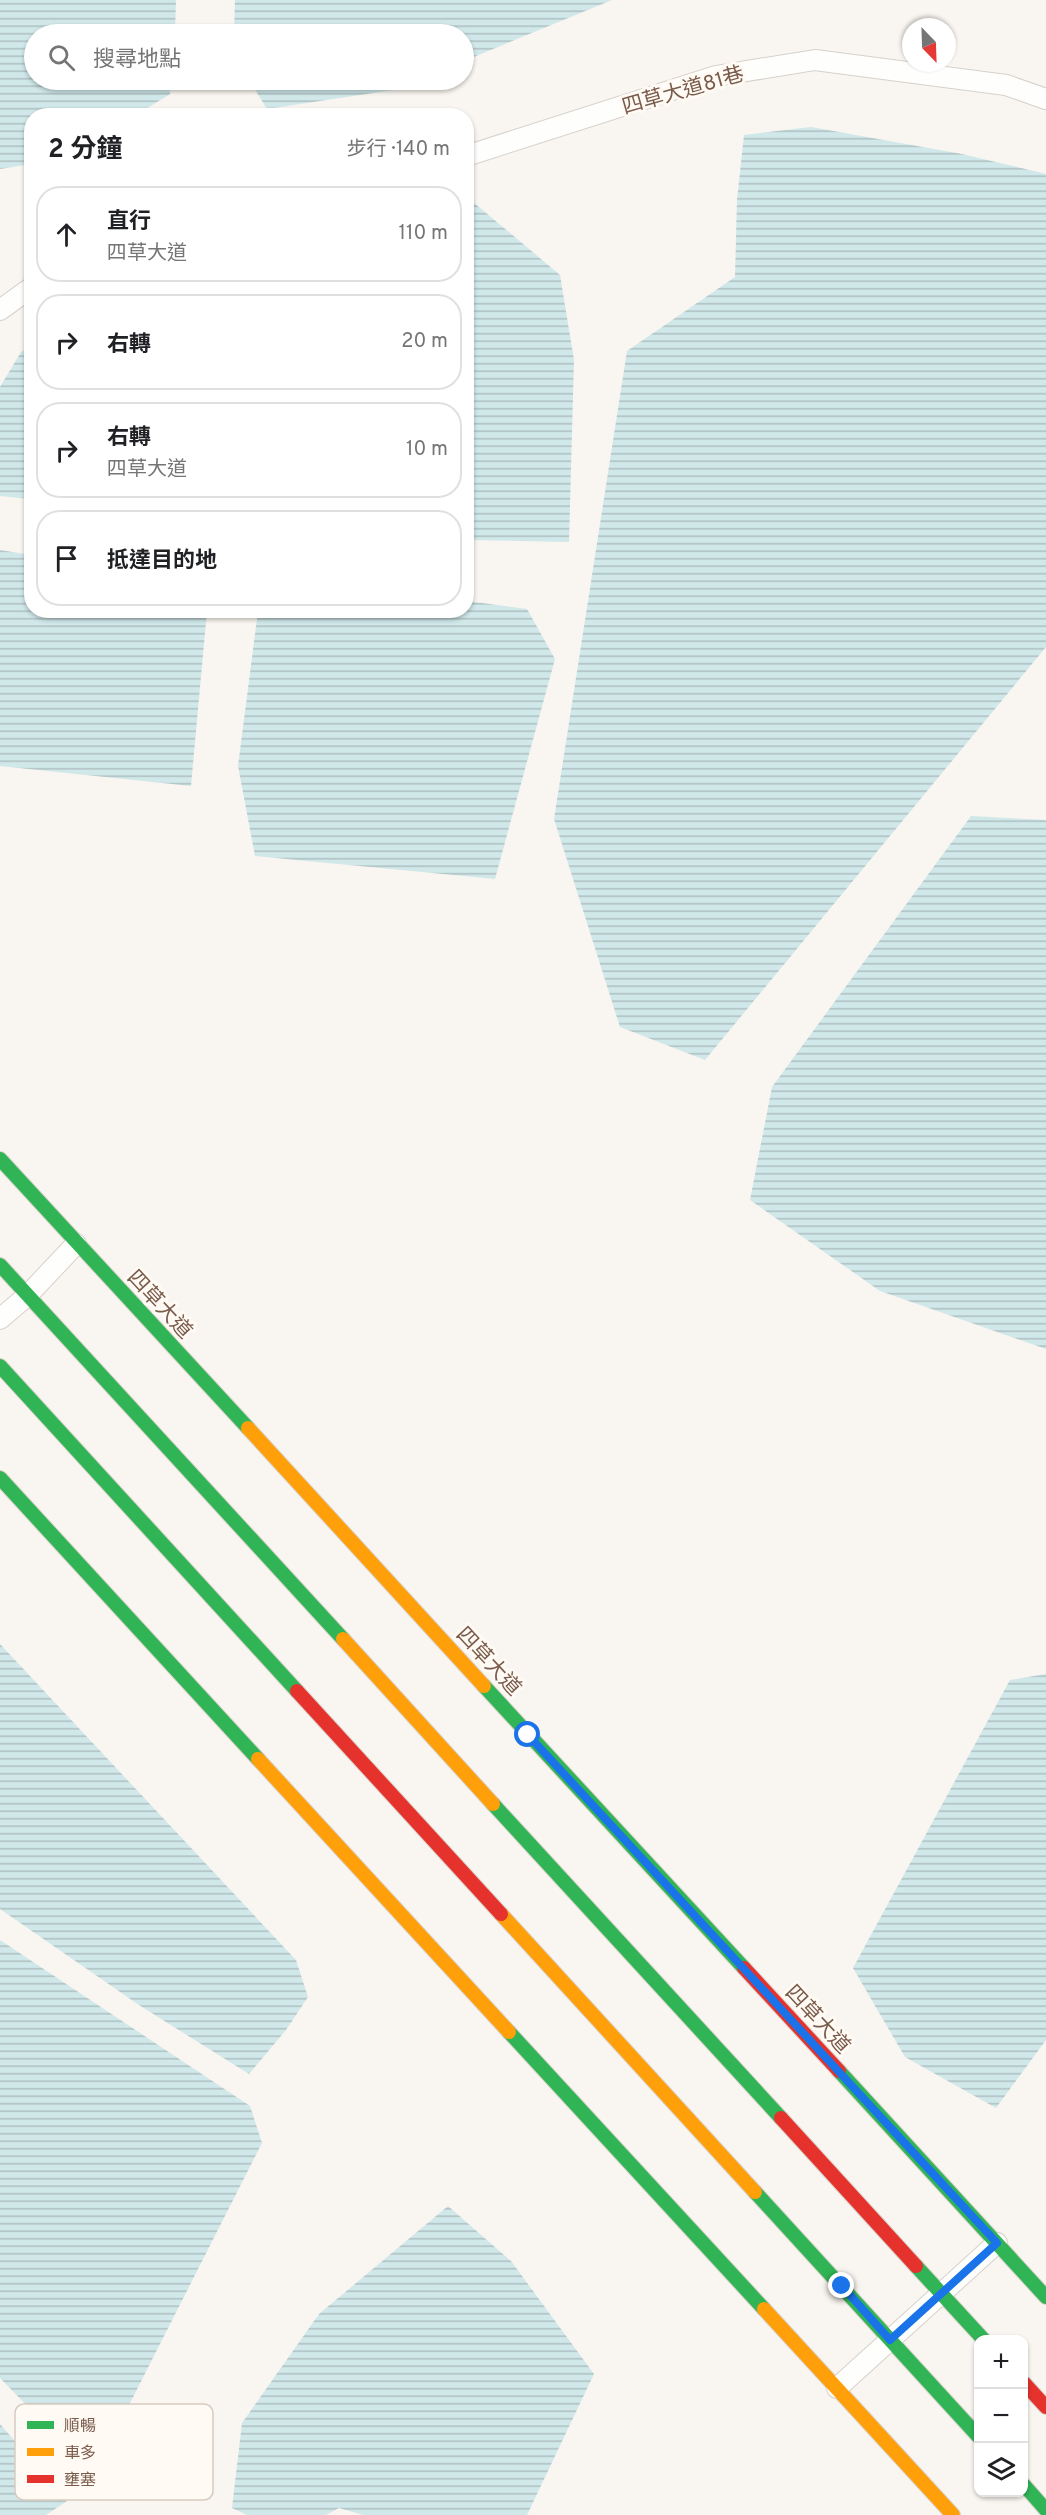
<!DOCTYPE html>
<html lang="zh-TW">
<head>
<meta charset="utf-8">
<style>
  body { margin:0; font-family:Overpass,"Noto Sans TC",sans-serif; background:#f2f2f2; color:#202124 }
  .controls { position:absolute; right:18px; bottom:18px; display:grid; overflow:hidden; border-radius:12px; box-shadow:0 2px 4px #0004 }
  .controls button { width:54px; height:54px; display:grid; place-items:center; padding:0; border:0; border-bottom:2px solid #e0e0e0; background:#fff; color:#202124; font:30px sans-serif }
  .compass { position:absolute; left:902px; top:18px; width:54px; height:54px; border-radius:50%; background:#fff; box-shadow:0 2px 4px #0004; rotate:157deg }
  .stop { position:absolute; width:18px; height:18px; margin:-14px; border:4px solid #1a73e8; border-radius:50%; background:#fff }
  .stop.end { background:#1a73e8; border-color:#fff; box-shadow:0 2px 6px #0008 }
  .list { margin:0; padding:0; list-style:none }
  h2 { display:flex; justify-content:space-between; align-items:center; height:78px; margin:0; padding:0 24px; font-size:26px }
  h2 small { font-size:20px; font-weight:400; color:#757577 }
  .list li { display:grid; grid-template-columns:39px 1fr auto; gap:18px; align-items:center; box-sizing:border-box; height:96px; margin:0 12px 12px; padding:0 12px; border:2px solid #e0e0e0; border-radius:24px }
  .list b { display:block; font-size:22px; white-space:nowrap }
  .list p { margin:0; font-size:20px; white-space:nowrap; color:#757577 }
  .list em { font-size:20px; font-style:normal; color:#757577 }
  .icon { flex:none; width:33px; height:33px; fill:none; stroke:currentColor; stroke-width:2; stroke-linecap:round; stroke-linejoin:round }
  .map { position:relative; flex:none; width:1046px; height:2515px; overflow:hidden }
  .search { position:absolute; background:#fff; box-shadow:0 2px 4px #0004; left:24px; top:24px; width:450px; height:66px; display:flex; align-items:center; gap:15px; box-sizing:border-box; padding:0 21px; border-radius:33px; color:#757577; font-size:22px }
  .panel { position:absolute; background:#fff; box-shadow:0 2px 4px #0004; left:24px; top:108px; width:450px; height:510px; border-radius:24px }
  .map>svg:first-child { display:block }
</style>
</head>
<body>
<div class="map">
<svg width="1046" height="2515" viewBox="0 0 1046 2515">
  <defs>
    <pattern id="water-rules" width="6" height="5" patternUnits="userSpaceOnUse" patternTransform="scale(1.5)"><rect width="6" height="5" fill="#d0e8ea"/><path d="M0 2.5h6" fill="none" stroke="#aebfc0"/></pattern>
  </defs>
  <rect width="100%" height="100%" fill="#f9f5f0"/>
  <!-- water -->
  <path fill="url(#water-rules)" d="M0,0H176L175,34H34V80H171L170,94L136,115L32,116L31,164L0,169Z
    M235,0H612L464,61V34H234Z
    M249,80H419L393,90L267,109Z
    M811,127L962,154L1046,174V647L705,1060L620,1027L554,819L627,351L735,277L737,200L744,135Z
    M473,202L560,275L574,360L569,542L467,540L466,203Z
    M31,346V499L0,496V387L21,352Z
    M0,550L31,555L32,610L207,611L191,786L0,766Z
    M467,601L527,609L555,659L495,879L255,856L238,766L258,611L466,610Z
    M971,816L1046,820V1349L880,1291L750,1200L772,1087Z
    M0,1644L296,1960L308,1997L286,2030L249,2074L139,2005L0,1909Z
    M1046,1674V2040L996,2108L905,2057L853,1968L1010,1680Z
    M0,1940L250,2106L262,2143L94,2474L0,2378Z
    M448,2206L511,2261L594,2374L527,2515H363L339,2508L326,2515H247L232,2508L242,2423L319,2314Z
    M0,2424L67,2501L46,2515H0Z"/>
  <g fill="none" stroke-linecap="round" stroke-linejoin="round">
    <defs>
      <path id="lane" d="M466,156L716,76L815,60L1006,85L1046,99
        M0,310L32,287
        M0,1319L27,1296L76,1244
        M837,2388L997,2243"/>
      <path id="fast" d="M0,1159L248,1428
        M0,1265L343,1639
        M0,1366L297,1691
        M0,1478L258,1759
        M484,1686L744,1968
        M493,1804L781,2118
        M509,2032L764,2309
        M839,2071L1046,2297
        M755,2192L978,2436
        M916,2266L984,2340
        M1024,2485L1046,2510"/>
      <path id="slow" d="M248,1428L484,1686
        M343,1639L493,1804
        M258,1759L509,2032
        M501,1914L755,2192
        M764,2309L953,2515"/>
      <path id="jam" d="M297,1691L501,1914
        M744,1968L839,2071
        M781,2118L916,2266
        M1024,2383L1046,2407"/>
    </defs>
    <!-- lane casing -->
    <use href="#lane" stroke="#d7d1cb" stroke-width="22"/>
    <!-- fast casing -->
    <use href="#fast" stroke="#d9d2cb" stroke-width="16"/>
    <!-- slow casing -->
    <use href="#slow" stroke="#d9d2cb" stroke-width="16"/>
    <!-- jam casing -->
    <use href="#jam" stroke="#d9d2cb" stroke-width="16"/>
    <!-- lane -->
    <use href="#lane" stroke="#fefefd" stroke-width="20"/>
    <!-- fast -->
    <use href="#fast" stroke="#30b455" stroke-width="14"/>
    <!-- slow -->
    <use href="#slow" stroke="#ff9f0a" stroke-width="14"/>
    <!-- jam -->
    <use href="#jam" stroke="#e5322d" stroke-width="14"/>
  </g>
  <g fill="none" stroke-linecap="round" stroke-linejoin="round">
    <!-- route -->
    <path stroke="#1a73e8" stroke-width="8" d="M528,1735L997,2243L890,2340L842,2286"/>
  </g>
  <g text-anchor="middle" stroke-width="6" stroke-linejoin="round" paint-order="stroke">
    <!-- street labels -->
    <g font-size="21" fill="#7a5c4d" stroke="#fffaf3">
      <text transform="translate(683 90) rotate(-16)" y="7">四草大道81巷</text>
      <text transform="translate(160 1304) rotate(47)" y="7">四草大道</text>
      <text transform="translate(489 1661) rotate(47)" y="7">四草大道</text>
      <text transform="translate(818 2019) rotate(47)" y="7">四草大道</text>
    </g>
  </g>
  <!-- legend -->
  <rect x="15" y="2404" width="198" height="96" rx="9" fill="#fffaf3" stroke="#d7cbc1" stroke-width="1.5"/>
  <rect x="27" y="2421" width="27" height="8" fill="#30b455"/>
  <rect x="27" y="2448" width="27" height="8" fill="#ff9f0a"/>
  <rect x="27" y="2475" width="27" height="8" fill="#e5322d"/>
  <g font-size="16" fill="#7a5c4d">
    <text x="64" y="2431">順暢</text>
    <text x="64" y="2458">車多</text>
    <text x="64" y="2485">壅塞</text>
  </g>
</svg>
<div class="controls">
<button>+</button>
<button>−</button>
<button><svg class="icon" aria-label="layers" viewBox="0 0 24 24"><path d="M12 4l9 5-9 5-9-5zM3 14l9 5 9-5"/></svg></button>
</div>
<svg class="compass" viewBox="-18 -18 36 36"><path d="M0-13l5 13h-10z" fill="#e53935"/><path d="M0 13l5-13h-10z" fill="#757577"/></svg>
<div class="stop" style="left:528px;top:1735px"></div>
<div class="stop end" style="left:842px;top:2286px"></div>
<div class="search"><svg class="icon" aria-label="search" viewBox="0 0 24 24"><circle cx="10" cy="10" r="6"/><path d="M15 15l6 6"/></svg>搜尋地點</div>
<section class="panel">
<h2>2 分鐘<small>步行 · 140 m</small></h2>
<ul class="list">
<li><svg class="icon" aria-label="ahead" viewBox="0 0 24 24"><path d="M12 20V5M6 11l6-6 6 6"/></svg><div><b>直行</b><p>四草大道</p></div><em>110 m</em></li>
<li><svg class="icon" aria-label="right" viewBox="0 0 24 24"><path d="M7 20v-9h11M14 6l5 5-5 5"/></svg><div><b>右轉</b></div><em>20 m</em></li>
<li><svg class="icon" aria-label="right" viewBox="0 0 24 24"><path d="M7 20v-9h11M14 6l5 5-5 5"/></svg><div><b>右轉</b><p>四草大道</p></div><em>10 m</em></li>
<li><svg class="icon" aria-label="arrive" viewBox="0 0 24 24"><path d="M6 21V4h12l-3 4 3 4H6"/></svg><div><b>抵達目的地</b></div></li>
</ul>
</section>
</div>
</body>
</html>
